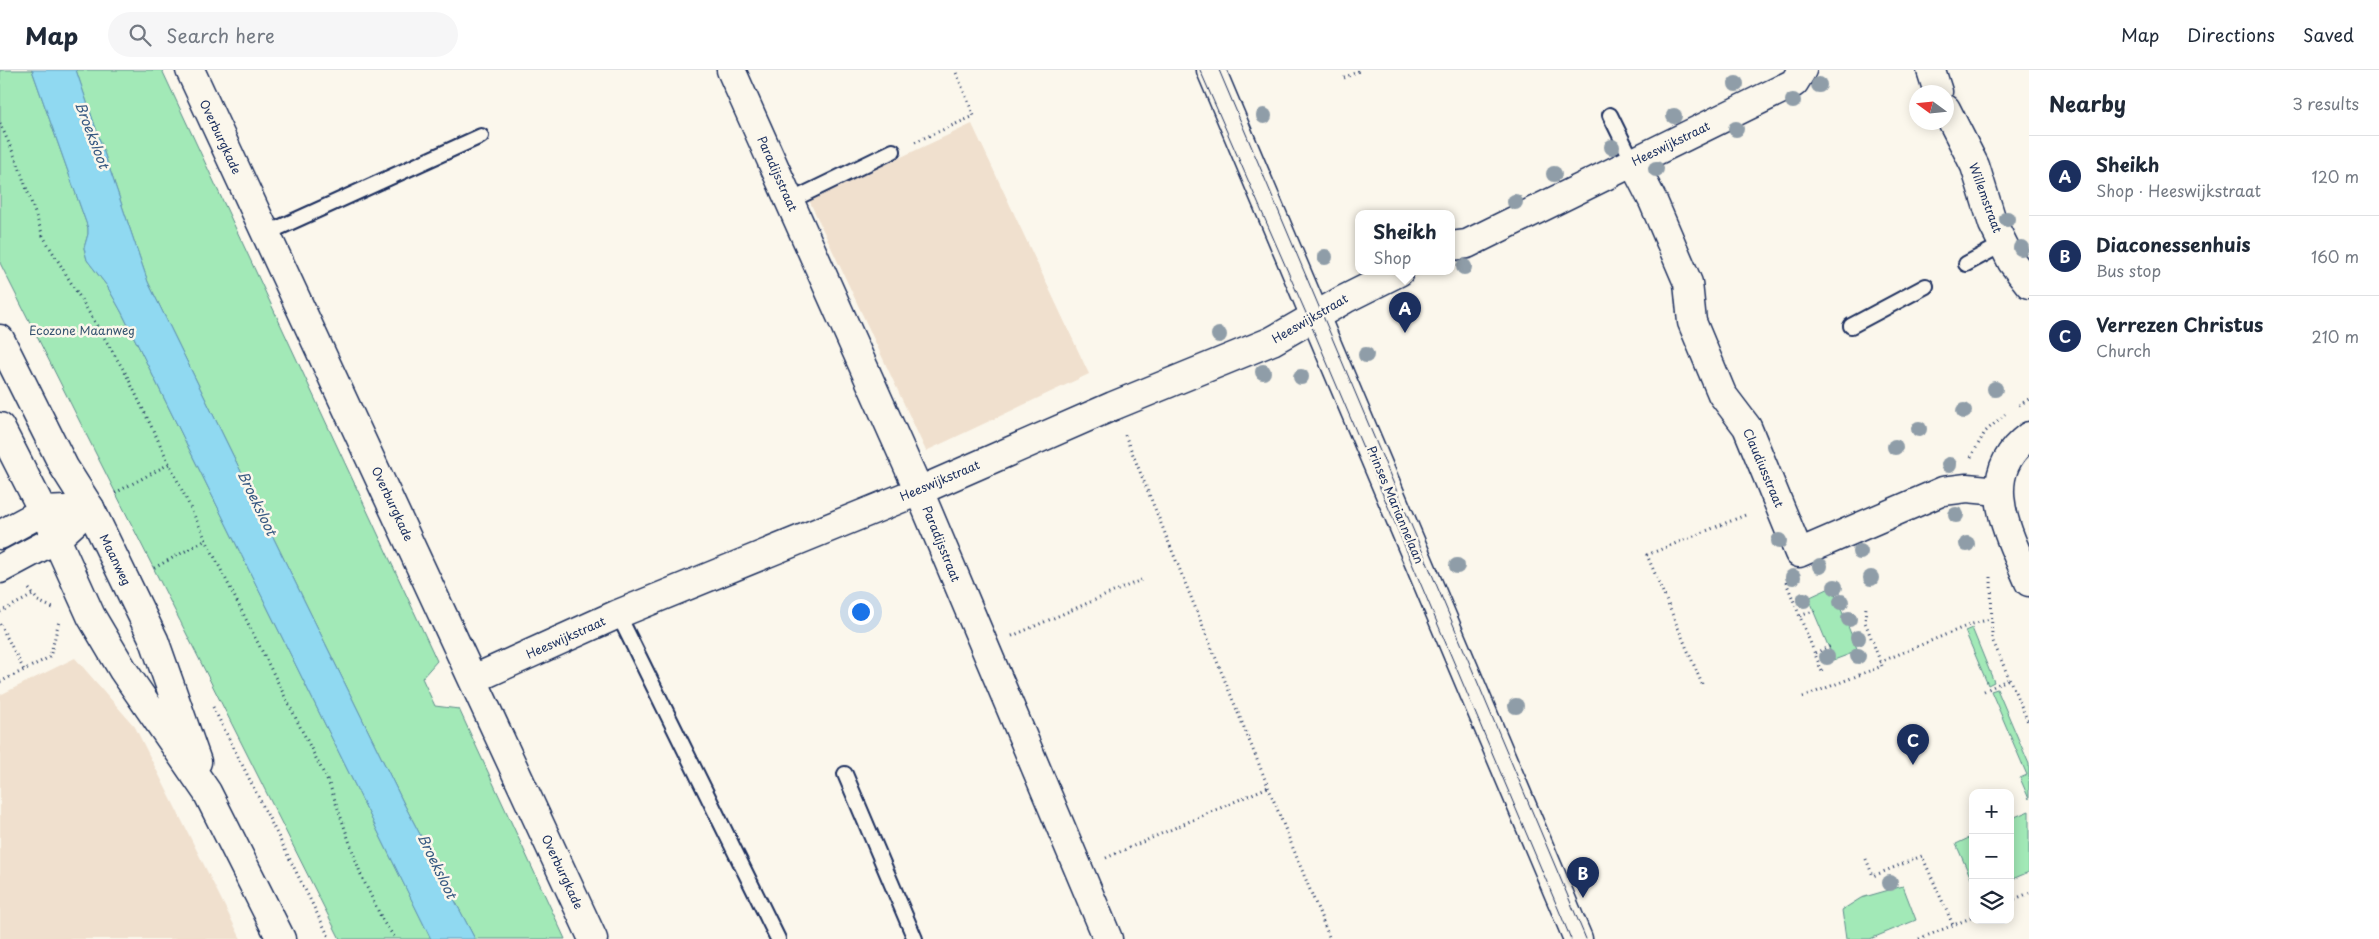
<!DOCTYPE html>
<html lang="en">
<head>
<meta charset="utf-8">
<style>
  body { margin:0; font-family:"Playpen Sans",sans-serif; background:#f6f6f7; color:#1f2937 }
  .controls { position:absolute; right:15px; bottom:15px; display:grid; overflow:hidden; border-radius:10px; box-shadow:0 2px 12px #0003 }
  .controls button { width:45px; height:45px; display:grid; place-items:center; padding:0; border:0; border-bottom:1px solid #e0e1e3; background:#fff; color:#1f2937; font:25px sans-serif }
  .compass { position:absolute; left:1909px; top:15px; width:45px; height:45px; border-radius:50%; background:#fff; box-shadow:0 2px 12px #0003; rotate:285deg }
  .you { position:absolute; left:860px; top:541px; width:18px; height:18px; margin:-12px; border:4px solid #fff; border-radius:50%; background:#1a73e8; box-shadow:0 0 0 8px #1a73e833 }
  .badge { display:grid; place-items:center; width:32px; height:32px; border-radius:50%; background:#1b2f5e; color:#fff; font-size:16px; font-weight:700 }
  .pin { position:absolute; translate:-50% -41px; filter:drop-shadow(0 1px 2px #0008) }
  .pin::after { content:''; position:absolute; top:26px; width:18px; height:15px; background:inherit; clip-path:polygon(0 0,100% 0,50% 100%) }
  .popup { position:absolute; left:1355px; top:140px; width:100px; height:65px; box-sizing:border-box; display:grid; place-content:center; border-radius:10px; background:#fff; filter:drop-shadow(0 1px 4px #0005); font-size:16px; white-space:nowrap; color:#747a83 }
  .popup b { font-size:19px; color:#1f2937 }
  .popup::after { content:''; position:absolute; left:50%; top:100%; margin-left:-10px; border:10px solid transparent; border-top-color:#fff }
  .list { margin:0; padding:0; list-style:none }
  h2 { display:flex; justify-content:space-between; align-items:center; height:65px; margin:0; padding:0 20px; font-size:21px }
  h2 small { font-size:16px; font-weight:400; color:#747a83 }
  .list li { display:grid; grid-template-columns:32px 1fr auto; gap:15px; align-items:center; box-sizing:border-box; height:80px; padding:0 20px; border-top:1px solid #e0e1e3 }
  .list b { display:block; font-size:19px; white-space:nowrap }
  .list p { margin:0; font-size:16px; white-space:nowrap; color:#747a83 }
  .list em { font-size:16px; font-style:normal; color:#747a83 }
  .icon { flex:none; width:28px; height:28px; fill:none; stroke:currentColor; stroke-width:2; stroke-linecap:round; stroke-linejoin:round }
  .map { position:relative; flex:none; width:2029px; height:869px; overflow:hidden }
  header { display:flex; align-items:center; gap:30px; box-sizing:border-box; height:70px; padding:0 25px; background:#fff; border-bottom:1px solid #e0e1e3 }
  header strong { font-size:24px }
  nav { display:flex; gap:28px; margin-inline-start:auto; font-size:18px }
  .search { width:350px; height:45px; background:#f6f6f7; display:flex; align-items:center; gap:12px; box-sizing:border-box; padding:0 18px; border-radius:28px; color:#747a83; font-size:19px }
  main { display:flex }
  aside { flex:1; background:#fff }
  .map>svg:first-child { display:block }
</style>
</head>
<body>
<header>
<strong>Map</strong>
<div class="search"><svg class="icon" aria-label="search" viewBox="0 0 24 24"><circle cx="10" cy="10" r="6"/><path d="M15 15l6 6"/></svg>Search here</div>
<nav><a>Map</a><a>Directions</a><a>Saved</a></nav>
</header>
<main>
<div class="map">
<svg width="2029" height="869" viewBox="0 0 2029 869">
  <rect width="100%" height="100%" fill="#fbf7ec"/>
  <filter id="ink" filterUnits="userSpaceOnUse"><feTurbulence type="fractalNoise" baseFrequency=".02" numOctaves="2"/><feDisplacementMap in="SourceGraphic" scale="10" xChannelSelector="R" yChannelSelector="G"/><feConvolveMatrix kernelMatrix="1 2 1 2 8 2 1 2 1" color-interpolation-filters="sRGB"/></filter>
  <g filter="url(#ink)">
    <!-- built -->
    <path fill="#f0e0ce" d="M972,54L1089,304L926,381L809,130Z
      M75,588L135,657L241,869H0V625Z"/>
    <!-- green -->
    <path fill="#a2e9b7" stroke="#5e8c8a" d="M0,0H32L88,158V164L84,178L87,190L107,216L122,243L431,869H340L0,193Z
      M76,0H162L437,591L422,608L435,636L459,639L565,869H475L404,734L148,212Z
      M1832,517L1858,581L1834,590L1808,528Z
      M1972,558L1994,612L1988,615L1965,561Z
      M1997,619L2029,694V729L2020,708L2027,705L1991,621Z
      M2029,741V802L2010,810V749Z
      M1973,766V813L1956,774Z
      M1903,816L1916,850L1870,869H1846L1842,840L1861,828Z"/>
    <!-- water -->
    <path fill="#90d9f1" stroke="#6195b6" d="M32,0H76L148,212L404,734L475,869H431L424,855L122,243L107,216L87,190L84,178L88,164V158Z"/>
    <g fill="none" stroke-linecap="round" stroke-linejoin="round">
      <defs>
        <path id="service" d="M1610,45L1633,92
          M790,131L893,81
          M265,164L481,66
          M1966,194L2003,174
          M1851,256L1926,216
          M618,544L778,869
          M845,704L915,869"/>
        <path id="minor" d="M190,0L593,869
          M731,0L919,421L1108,869
          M1931,0L1938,22
          M1946,39L1975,96L1993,154L2012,192L2029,214
          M1633,92L1653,131L1688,213L1692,252L1722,324L1747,357L1799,483L1943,421L1967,418L1999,421
          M1451,176L1467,174L1794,13L1802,0
          M0,465L44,441L66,440
          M0,499L56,469L90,438
          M474,609L618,544L919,421L1113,336L1272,271L1345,229L1399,202"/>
        <path id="tertiary" d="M1211,0L1578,869
          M0,269L64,397L90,438L154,570L197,692
          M0,357L50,455L91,546L123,600L207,722L281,869
          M2029,366C1975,406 2009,464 2029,512"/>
      </defs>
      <!-- service casing -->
      <use href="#service" stroke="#1b2f5e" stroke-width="18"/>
      <!-- minor casing -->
      <use href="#minor" stroke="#1b2f5e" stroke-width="31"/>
      <!-- tertiary casing -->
      <use href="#tertiary" stroke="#1b2f5e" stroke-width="31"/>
      <!-- path -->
      <path stroke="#1b2f5e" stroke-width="3" stroke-dasharray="1 4" stroke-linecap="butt" d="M1344,8L1361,0
        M0,53L18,94L43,166L126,304L206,470L330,716L361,805L384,853L396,869
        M915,72L974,46L955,0
        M2019,335L2029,329
        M1125,365L1330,869
        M1971,387L1985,362L2005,344
        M115,423L169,394
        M154,498L206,470
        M1991,507L1992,569L2029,654
        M1786,512L1823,604
        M29,519L38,531L53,538
        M0,542L33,525
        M1800,546L1816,540
        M0,554L24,600
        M1012,566L1141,510
        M1815,583L1831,576
        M1880,592L1969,555L1990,549
        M0,612L50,587L59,551
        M1702,614L1647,485L1748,444
        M1984,621L2009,609
        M1803,627L1882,596L1865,552L1866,536
        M213,637L330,869
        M1106,788L1268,717
        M1866,789L1873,806L1922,786L1953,855
        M2010,831L2029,823
        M1919,869L1973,847"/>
      <!-- service -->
      <use href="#service" stroke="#fbf7ec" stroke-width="14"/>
      <!-- minor -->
      <use href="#minor" stroke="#fbf7ec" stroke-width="28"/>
      <!-- tertiary -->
      <use href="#tertiary" stroke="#fbf7ec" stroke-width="28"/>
      <!-- tram -->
      <path stroke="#1b2f5e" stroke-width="1" d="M1200,0L1309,250L1571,869
        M1219,0L1586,869"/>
    </g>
    <!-- trees -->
    <g fill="#8f9da8">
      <circle cx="1736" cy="14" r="8"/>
      <circle cx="1819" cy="15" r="8"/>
      <circle cx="1793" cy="31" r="8"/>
      <circle cx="1264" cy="46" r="8"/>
      <circle cx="1674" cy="46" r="8"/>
      <circle cx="1736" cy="59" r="8"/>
      <circle cx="1612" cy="77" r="8"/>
      <circle cx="1656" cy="99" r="8"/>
      <circle cx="1554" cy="104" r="8"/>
      <circle cx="1515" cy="132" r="8"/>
      <circle cx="2007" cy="149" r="8"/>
      <circle cx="2021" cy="178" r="8"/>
      <circle cx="1325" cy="187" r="8"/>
      <circle cx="1464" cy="197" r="8"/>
      <circle cx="1219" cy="265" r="8"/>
      <circle cx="1366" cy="285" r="8"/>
      <circle cx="1263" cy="302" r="8"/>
      <circle cx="1301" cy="307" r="8"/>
      <circle cx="1995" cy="319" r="8"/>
      <circle cx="1964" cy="341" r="8"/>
      <circle cx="1919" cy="359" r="8"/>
      <circle cx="1895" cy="377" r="8"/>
      <circle cx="1949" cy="395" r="8"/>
      <circle cx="1956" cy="445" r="8"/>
      <circle cx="1779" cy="471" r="8"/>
      <circle cx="1967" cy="474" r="8"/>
      <circle cx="1860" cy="482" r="8"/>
      <circle cx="1457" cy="496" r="8"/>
      <circle cx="1820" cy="496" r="8"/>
      <circle cx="1793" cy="507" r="8"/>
      <circle cx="1871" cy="508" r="8"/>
      <circle cx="1835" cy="517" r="8"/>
      <circle cx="1804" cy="530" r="8"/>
      <circle cx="1841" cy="532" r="8"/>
      <circle cx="1849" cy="549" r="8"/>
      <circle cx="1858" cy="568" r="8"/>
      <circle cx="1858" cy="586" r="8"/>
      <circle cx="1827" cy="587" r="8"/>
      <circle cx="1516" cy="636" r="8"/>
      <circle cx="1585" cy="796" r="8"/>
      <circle cx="1890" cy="813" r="8"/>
    </g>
  </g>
  <g text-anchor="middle" stroke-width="5" stroke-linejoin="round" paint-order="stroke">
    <!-- street labels -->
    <g font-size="12" fill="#1b2f5e" stroke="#fbf7ec">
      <text transform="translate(220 67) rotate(65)" y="4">Overburgkade</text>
      <text transform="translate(1671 74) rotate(-26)" y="4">Heeswijkstraat</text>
      <text transform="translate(777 104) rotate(66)" y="4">Paradijsstraat</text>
      <text transform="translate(1985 128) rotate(70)" y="4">Willemstraat</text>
      <text transform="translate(1310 249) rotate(-30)" y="4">Heeswijkstraat</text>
      <text transform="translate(1763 398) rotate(67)" y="4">Claudiusstraat</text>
      <text transform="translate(940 411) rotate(-23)" y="4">Heeswijkstraat</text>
      <text transform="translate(392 434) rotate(65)" y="4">Overburgkade</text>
      <text transform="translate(1395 435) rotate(67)" y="4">Prinses Mariannelaan</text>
      <text transform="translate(941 474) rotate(68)" y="4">Paradijsstraat</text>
      <text transform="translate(115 490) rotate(64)" y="4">Maanweg</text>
      <text transform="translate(566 568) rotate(-24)" y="4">Heeswijkstraat</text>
      <text transform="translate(562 802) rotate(65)" y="4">Overburgkade</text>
    </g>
    <!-- park labels -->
    <g font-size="12" fill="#365470" stroke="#fbf7ec">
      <text x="82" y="265">Ecozone Maanweg</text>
    </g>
    <!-- water labels -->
    <g font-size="14" font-style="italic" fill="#385a83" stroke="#fbf7ec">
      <text transform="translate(92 65) rotate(69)" y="5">Broeksloot</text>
      <text transform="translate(257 433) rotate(64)" y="5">Broeksloot</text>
      <text transform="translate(437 796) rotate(64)" y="5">Broeksloot</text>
    </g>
  </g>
</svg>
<div class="controls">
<button>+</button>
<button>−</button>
<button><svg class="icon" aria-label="layers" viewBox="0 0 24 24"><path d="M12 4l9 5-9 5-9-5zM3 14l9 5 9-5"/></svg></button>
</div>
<svg class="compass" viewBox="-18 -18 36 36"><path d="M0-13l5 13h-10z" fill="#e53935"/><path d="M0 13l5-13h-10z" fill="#747a83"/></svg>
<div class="you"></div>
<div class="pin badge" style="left:1405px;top:263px">A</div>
<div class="popup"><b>Sheikh</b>Shop</div>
<div class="pin badge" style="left:1583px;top:828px">B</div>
<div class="pin badge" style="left:1913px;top:695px">C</div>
</div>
<aside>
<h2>Nearby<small>3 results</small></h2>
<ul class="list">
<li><span class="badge">A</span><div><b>Sheikh</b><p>Shop · Heeswijkstraat</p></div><em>120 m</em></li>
<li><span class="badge">B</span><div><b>Diaconessenhuis</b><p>Bus stop</p></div><em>160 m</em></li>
<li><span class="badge">C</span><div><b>Verrezen Christus</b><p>Church</p></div><em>210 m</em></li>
</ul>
</aside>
</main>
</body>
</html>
